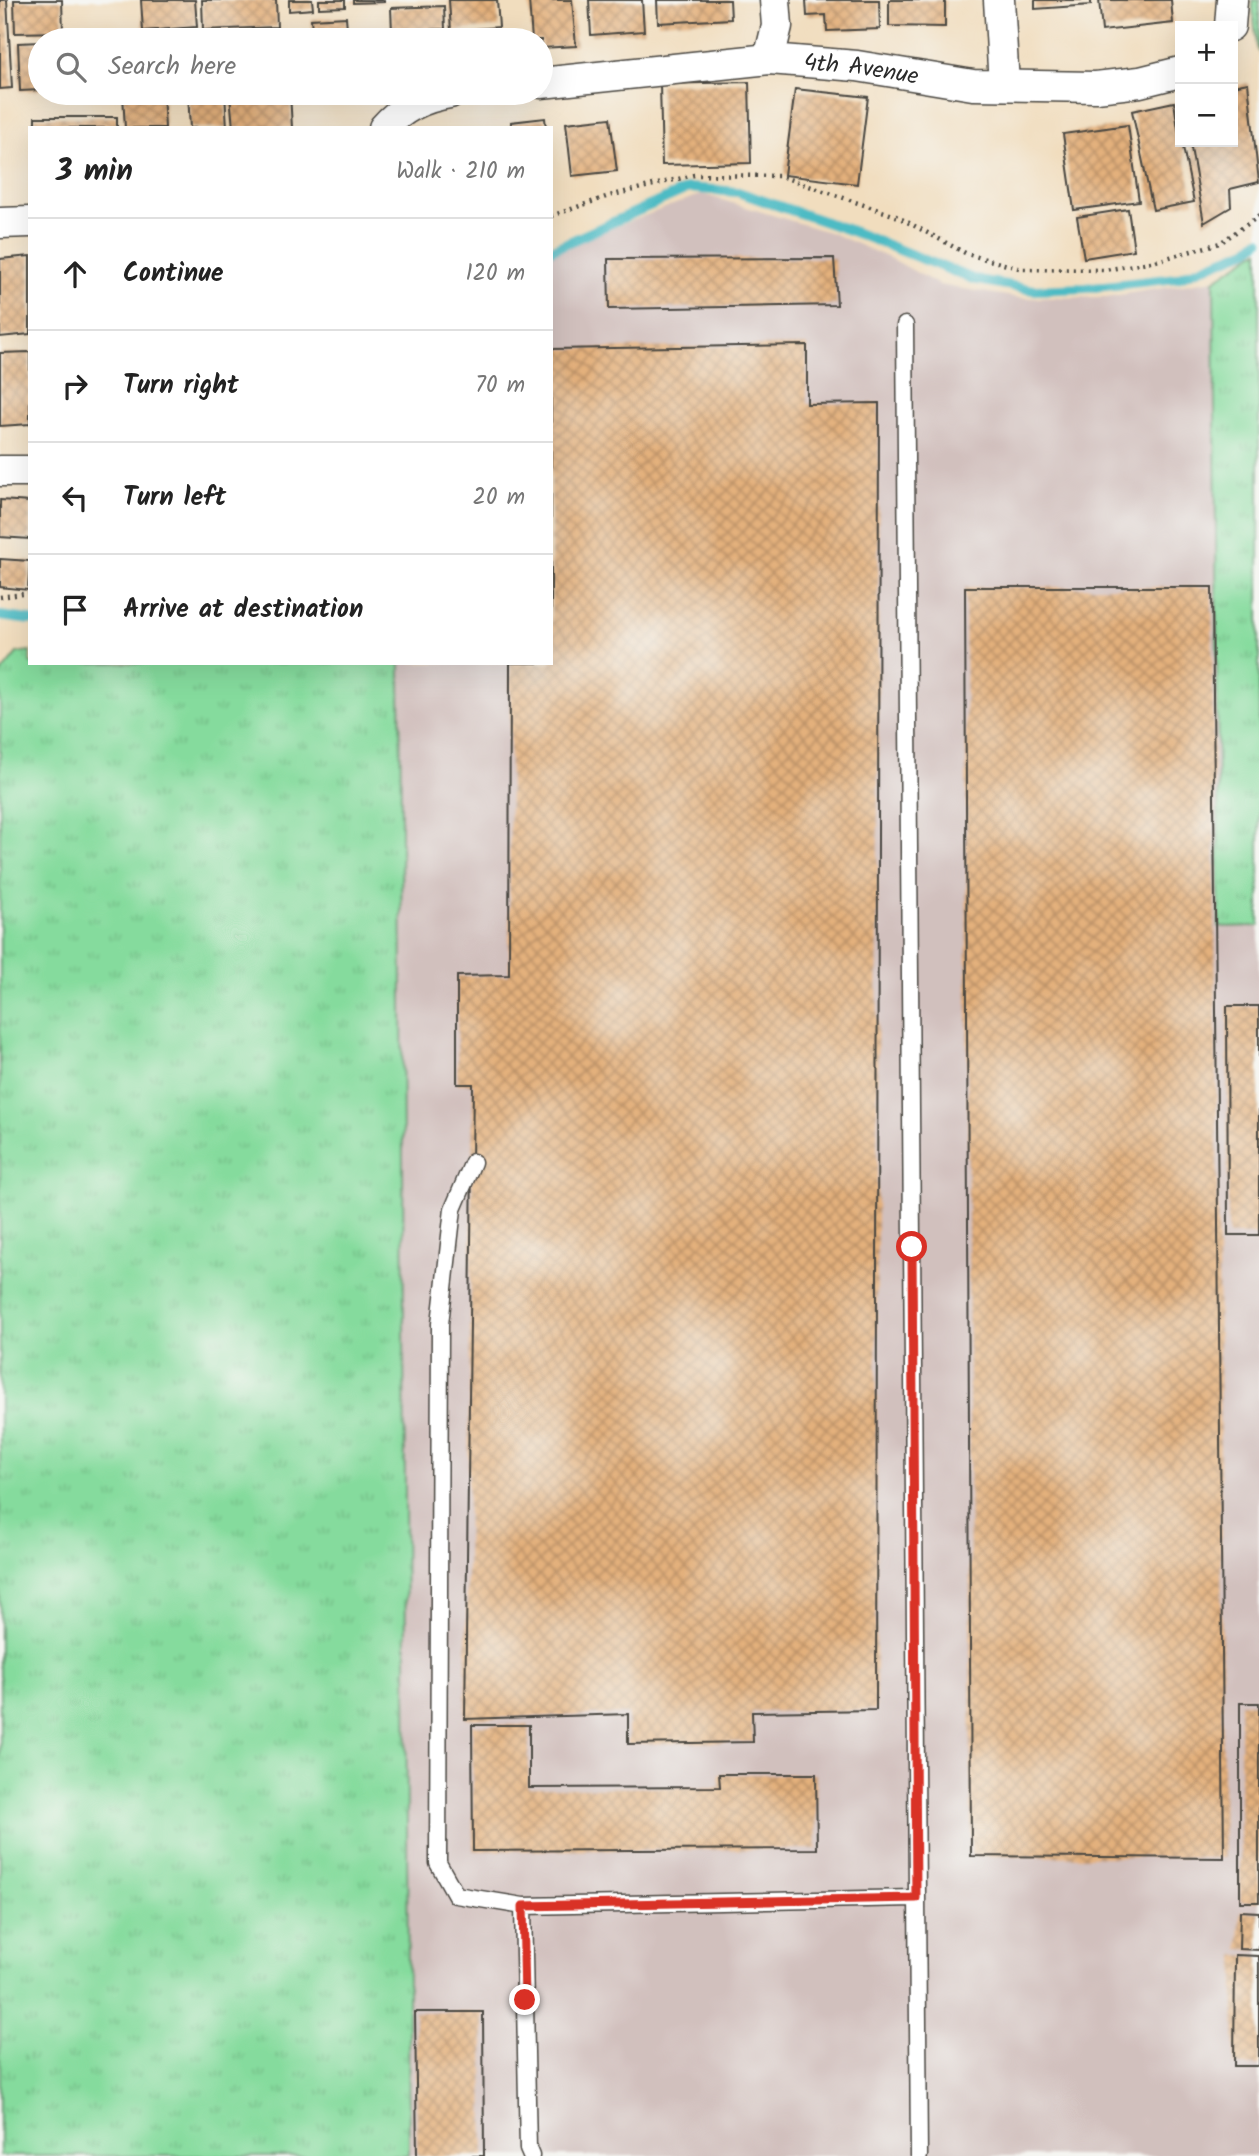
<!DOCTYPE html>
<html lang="en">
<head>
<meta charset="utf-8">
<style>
  body { margin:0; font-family:Kalam,sans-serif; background:#f2f2f2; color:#222 }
  .controls { position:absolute; right:21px; top:21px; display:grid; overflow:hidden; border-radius:0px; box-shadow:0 7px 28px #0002 }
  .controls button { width:63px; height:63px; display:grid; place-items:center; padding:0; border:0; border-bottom:2px solid #e0e0e0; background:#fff; color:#222; font:35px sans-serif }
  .stop { position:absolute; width:21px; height:21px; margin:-16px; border:5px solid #d93025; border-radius:50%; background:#fff }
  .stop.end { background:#d93025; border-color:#fff; box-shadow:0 2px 7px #0008 }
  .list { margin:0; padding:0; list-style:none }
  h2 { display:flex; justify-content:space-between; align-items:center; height:91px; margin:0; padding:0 28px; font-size:30px }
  h2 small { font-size:23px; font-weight:400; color:#767676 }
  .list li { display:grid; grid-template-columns:46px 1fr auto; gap:21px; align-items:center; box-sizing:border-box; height:112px; padding:0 28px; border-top:2px solid #e0e0e0 }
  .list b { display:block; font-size:26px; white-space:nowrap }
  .list em { font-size:23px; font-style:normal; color:#767676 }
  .icon { flex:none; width:38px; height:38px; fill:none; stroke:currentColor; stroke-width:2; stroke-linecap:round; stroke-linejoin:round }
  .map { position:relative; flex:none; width:1259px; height:2156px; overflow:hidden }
  .search { position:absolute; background:#fff; box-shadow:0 7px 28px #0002; left:28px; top:28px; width:525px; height:77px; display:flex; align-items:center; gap:18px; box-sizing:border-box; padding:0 24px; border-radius:38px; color:#767676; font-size:26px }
  .panel { position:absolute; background:#fff; box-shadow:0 7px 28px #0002; left:28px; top:126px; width:525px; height:539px; border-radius:0px }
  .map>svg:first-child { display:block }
</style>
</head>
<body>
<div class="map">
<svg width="1259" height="2156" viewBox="0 0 1259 2156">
  <defs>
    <pattern id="grass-tufts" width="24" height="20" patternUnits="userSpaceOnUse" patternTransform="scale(1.75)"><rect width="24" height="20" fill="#85db9d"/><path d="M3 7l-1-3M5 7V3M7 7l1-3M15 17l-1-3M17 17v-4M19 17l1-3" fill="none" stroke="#73bc87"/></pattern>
    <pattern id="building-cross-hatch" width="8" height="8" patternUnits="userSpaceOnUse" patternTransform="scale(1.75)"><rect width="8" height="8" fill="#e3b07c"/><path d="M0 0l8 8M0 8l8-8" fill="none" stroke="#b88f66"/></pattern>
  </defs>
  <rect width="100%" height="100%" fill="#f6f6f2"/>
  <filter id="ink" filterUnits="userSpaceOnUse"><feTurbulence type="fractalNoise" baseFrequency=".0143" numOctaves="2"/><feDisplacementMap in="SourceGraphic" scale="14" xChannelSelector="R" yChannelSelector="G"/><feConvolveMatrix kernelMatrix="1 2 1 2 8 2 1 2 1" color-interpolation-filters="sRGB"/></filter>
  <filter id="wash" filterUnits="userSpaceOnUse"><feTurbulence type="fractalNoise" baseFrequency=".00686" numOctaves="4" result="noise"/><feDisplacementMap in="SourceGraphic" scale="28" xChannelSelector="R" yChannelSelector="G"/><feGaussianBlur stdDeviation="1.57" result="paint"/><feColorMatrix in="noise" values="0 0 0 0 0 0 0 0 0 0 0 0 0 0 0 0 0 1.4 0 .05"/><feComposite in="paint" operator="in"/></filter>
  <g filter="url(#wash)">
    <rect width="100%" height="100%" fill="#f1ddbe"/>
    <!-- industrial -->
    <path fill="#d1c0bd" d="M702,194L832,233L896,261L939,285L1020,298L1106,297L1214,280L1219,926H1259V2156H409L400,663H551V251Z"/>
    <!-- grass -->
    <path fill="url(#grass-tufts)" stroke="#588364" stroke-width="2" d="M1259,250V926L1219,927L1214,280Z
      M30,651V663H400L409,2156H0V674L17,653Z"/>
    <!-- park -->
    <path fill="#85db9d" stroke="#588364" stroke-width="2" d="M1252,0H1259V53L1257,47Z"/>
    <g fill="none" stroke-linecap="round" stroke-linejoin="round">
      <!-- stream -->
      <path stroke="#4dbbc4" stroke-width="10" d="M551,250L689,188L738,192L849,230L973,279L1034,290L1086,288L1177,278L1248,250L1259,240
        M0,616L30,620"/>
    </g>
    <g id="blocks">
      <!-- building -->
      <path fill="url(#building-cross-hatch)" d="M0,0H7L12,88L0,89Z
        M14,0H62L63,32L15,33Z
        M141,0H195L197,27L143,31Z
        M202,0H276L277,27L203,30Z
        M289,0H312L313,9L289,11Z
        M319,0H345V7L319,8Z
        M353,0H384V2L353,3Z
        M449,0H497L499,27L451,31Z
        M529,0H572L576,46L541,48V40H532Z
        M589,0H642L644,31L591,35Z
        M657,0H730L731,19L658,23Z
        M806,0H879L880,29L827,31L826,15L807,16Z
        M889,0H945V27L889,26Z
        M1035,0H1091V5L1035,9Z
        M1099,0H1171L1173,23L1102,31Z
        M444,6L445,29L392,32L391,8Z
        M346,17L348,40H313L311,19Z
        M236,33V40H197V35Z
        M40,42V90L20,91L18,43Z
        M749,82L751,163L662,165L660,84Z
        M1248,83L1259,182L1230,189L1231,207L1204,223L1190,142H1233V86Z
        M795,89L868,97L857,184L784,175Z
        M163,93L165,128H125L123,95Z
        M188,93H225L227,128H190Z
        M248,93H290L292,128H233L230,94Z
        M1174,102L1180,142H1182L1194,202L1153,210L1132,111Z
        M35,117H117V128H35Z
        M545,118L546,128H511V122Z
        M610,118L617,171L572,176L566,123Z
        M1128,125L1139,201L1074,210L1063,134Z
        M1128,209L1134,250L1084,258L1077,217Z
        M30,256V334L0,337V259Z
        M834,258L837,305L609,309L608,259Z
        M807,345V404L879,403L876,1710L752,1712L753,1742L628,1744V1714L465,1719L473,1084H457V976L509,975L510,663H551V349Z
        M30,352V424L0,426V353Z
        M0,500L30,502V539L0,537Z
        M0,559L30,561L28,590L0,587Z
        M965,587H1212L1224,1858L971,1856Z
        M1227,1006H1259V1235H1228Z
        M1240,1703H1259V1902H1240Z
        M472,1725H529V1788L720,1787L719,1774H816L817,1849L473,1851Z
        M1240,1911L1259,1912V1950L1239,1949Z
        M1235,1955L1259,1956V2066H1234Z
        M415,2012H483L484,2156H417Z"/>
    </g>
  </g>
  <g filter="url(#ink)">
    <use href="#blocks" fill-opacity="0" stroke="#494641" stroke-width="2"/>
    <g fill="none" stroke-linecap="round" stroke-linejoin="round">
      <defs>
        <path id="service" d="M905,325L919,2156
          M473,1162L453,1209L440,1324L438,1863L456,1895L523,1906L916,1898
          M523,1906L528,2149L531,2156"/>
        <g id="minor">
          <path d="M999,0L1004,85"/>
          <path d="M1230,26L1232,0"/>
          <path d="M769,59L777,26L775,0"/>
          <path id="s1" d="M541,83L769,59L857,66L973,85L1096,87L1140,82L1180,72"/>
          <path d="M384,128C401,108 424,97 450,93"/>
          <path d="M0,223L30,222"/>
          <path d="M0,471H30"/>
        </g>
      </defs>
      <!-- service casing -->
      <use href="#service" stroke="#494641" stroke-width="19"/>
      <!-- minor casing -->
      <use href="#minor" stroke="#494641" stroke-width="33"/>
      <!-- path -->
      <path stroke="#494641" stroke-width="4.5" stroke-dasharray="2 5" stroke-linecap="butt" d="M551,216L609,196L694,175L780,176L896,216L967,254L1022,269L1105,270L1156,261L1220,243L1259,216
        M0,597L30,593"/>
      <!-- service -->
      <use href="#service" stroke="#fff" stroke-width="16"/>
      <!-- minor -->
      <use href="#minor" stroke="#fff" stroke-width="30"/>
    </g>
  </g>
  <g fill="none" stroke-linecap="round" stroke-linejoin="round" filter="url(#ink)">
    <!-- route -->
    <path stroke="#d93025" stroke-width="9" d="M525,2000L523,1906L916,1898L912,1247"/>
  </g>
  <g text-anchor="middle" stroke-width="5" stroke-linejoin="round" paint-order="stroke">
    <!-- street labels -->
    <g font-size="24" fill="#2b2b2b" stroke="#f6f6f2">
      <text dy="8" stroke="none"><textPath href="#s1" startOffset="322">4th Avenue</textPath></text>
    </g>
  </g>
</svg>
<div class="controls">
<button>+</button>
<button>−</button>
</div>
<div class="stop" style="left:912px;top:1247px"></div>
<div class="stop end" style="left:525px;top:2000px"></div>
<div class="search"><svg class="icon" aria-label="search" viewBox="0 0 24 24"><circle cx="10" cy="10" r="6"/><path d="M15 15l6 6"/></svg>Search here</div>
<section class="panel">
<h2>3 min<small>Walk · 210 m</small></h2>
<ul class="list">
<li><svg class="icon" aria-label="ahead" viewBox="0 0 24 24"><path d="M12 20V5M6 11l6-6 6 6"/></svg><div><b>Continue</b></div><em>120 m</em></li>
<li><svg class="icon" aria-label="right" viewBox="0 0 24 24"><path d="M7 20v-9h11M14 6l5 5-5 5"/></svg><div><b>Turn right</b></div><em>70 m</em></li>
<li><svg class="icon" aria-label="left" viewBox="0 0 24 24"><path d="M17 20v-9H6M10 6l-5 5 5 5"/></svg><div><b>Turn left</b></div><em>20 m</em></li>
<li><svg class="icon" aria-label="arrive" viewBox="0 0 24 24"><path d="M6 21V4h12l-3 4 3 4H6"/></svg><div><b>Arrive at destination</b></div></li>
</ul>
</section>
</div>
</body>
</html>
